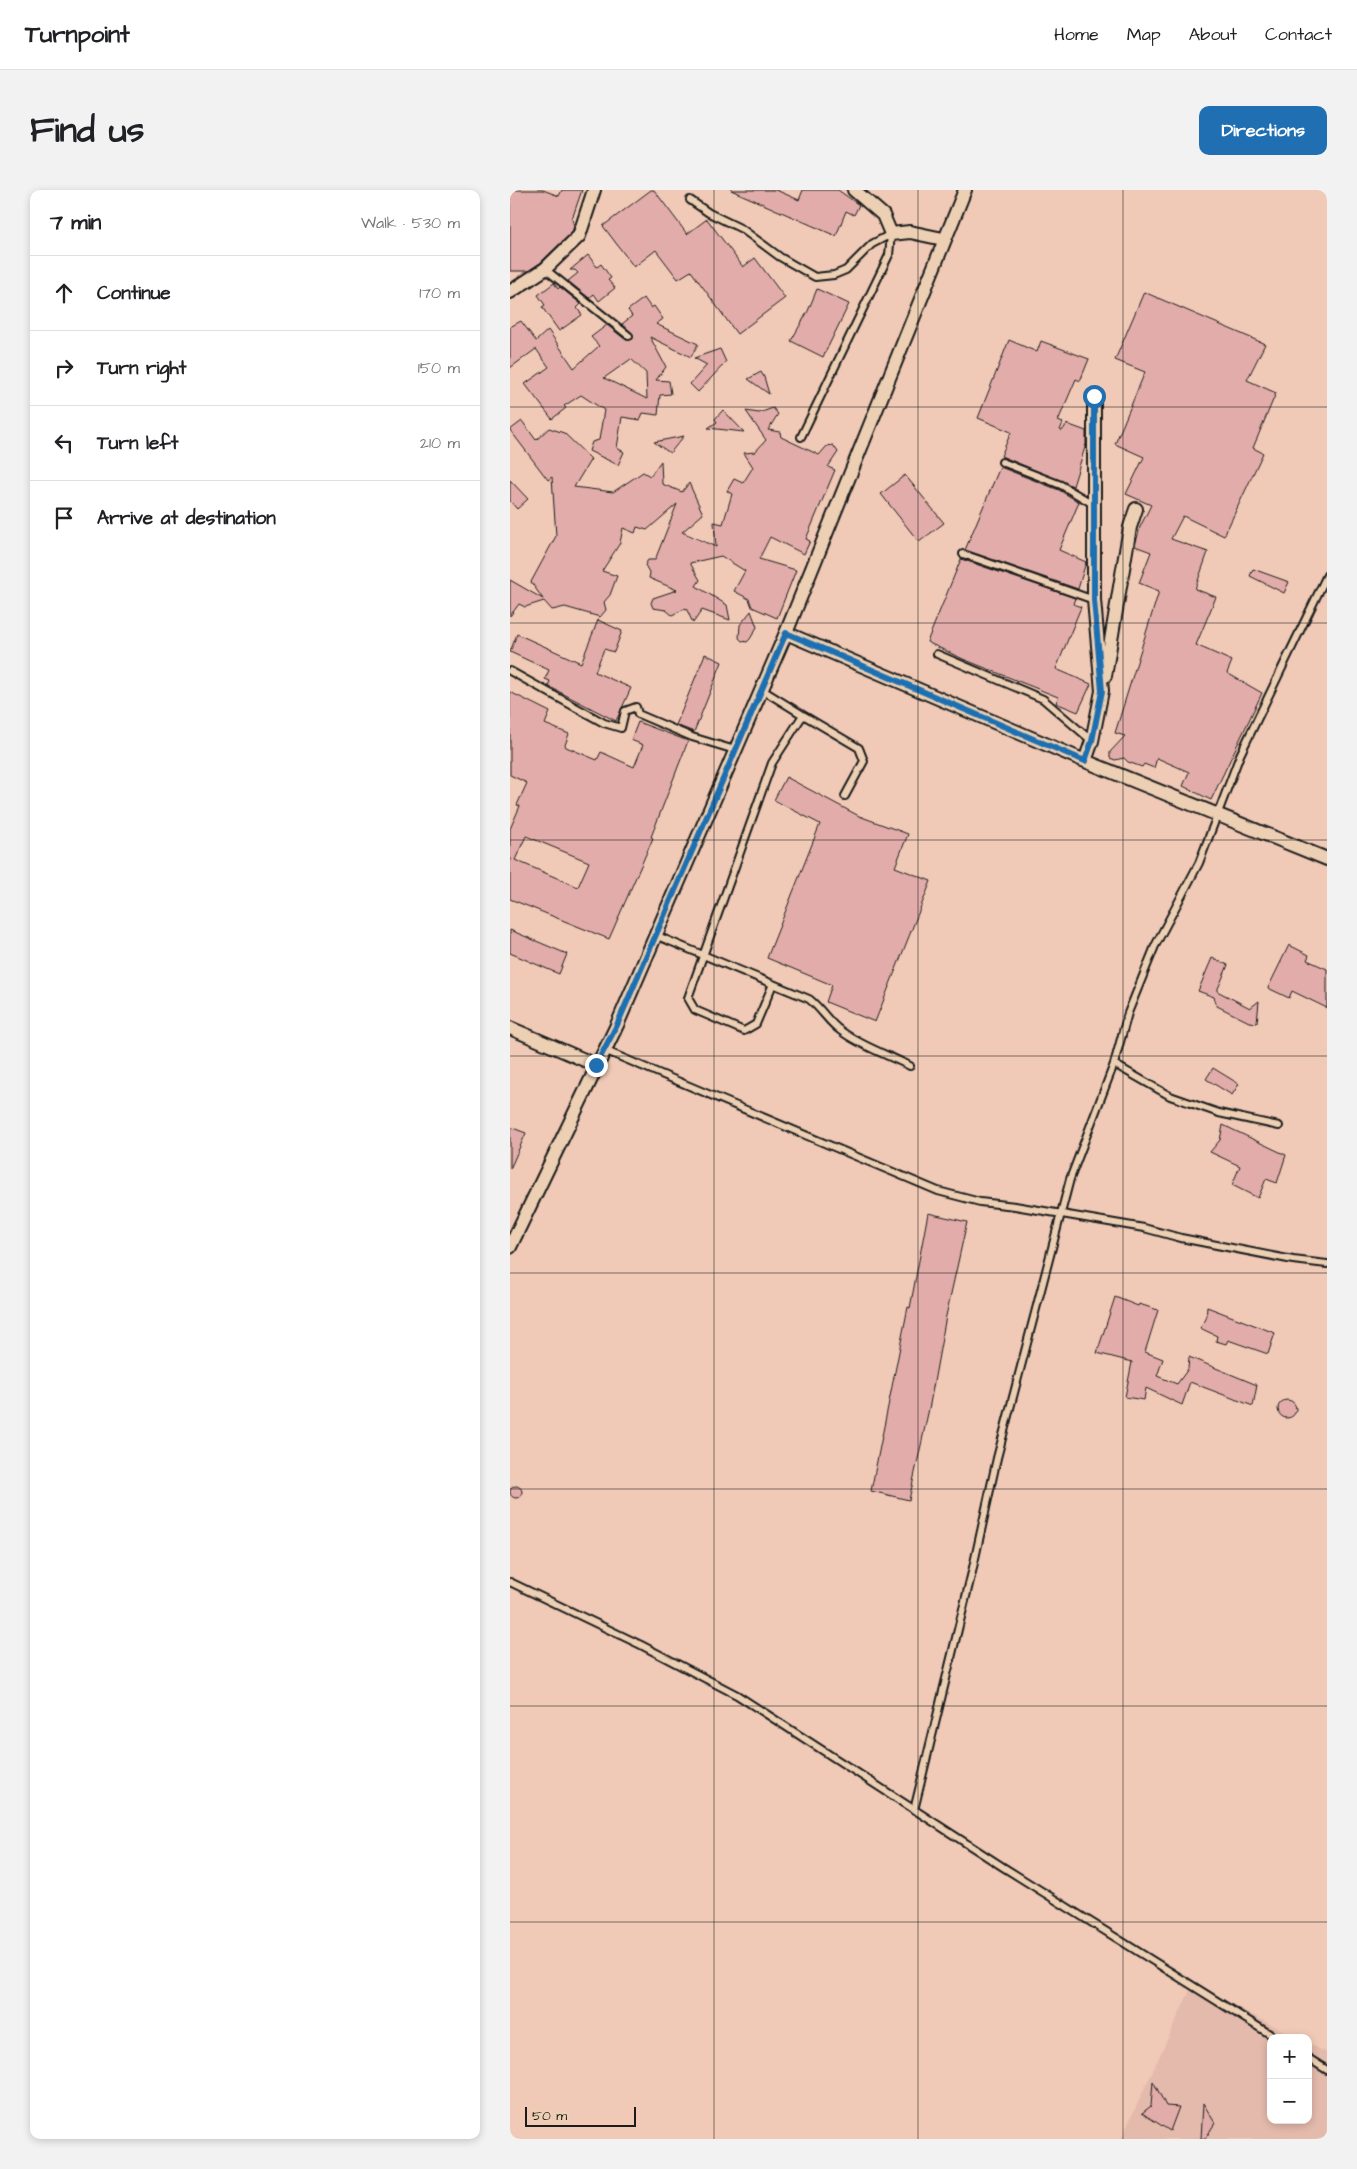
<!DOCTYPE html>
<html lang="en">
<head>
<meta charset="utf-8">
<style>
  body { margin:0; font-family:"Architects Daughter",sans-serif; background:#f2f2f2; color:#202124 }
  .controls { position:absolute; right:15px; bottom:15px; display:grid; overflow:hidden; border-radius:10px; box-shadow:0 2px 8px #0003 }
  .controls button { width:45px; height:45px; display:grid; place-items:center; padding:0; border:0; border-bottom:1px solid #e0e0e0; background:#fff; color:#202124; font:25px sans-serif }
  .scale { position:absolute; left:15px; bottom:12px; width:111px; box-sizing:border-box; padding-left:5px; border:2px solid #1c1c1c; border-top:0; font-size:14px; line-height:18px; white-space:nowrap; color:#1c1c1c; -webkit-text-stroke:4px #edd0b4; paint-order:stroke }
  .stop { position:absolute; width:15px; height:15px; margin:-11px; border:4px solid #1f6fb2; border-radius:50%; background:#fff }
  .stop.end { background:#1f6fb2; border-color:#fff; box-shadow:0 1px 5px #0008 }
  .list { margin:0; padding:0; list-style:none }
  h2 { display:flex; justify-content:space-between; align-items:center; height:65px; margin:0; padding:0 20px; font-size:21px }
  h2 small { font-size:16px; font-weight:400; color:#757577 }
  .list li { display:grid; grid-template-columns:32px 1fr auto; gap:15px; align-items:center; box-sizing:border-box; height:75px; padding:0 20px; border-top:1px solid #e0e0e0 }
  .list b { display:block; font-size:19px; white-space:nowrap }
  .list em { font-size:16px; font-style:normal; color:#757577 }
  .icon { flex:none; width:28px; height:28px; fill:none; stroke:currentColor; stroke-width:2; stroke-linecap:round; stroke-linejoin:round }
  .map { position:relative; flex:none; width:817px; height:1949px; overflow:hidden; border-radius:10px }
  header { display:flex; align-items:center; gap:30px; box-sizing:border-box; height:70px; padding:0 25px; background:#fff; border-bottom:1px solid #e0e0e0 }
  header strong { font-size:24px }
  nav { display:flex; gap:28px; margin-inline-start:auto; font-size:18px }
  .intro { display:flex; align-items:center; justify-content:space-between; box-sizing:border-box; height:120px; padding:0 30px }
  h1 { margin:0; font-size:35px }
  .button { padding:12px 22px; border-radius:10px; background:#1f6fb2; color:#fff; font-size:18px; font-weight:700 }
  main { display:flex; gap:30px; padding:0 30px }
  aside { flex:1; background:#fff; border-radius:10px; box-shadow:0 2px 8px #0003 }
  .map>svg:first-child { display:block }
</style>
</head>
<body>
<header>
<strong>Turnpoint</strong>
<nav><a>Home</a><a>Map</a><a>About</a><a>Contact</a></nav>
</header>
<div class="intro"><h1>Find us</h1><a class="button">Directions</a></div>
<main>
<aside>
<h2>7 min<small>Walk · 530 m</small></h2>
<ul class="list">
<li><svg class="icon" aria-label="ahead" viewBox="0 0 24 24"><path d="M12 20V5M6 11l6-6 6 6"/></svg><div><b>Continue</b></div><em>170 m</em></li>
<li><svg class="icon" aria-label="right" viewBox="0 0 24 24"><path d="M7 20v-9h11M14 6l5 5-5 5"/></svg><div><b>Turn right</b></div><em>150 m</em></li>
<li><svg class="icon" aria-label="left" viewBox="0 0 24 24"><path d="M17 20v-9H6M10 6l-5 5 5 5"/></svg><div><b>Turn left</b></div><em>210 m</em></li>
<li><svg class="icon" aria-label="arrive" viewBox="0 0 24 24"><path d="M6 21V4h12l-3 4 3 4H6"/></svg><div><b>Arrive at destination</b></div></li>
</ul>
</aside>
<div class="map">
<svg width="817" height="1949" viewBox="0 0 817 1949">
  <rect width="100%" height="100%" fill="#f0cab6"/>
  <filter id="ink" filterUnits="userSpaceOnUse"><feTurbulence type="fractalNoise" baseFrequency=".02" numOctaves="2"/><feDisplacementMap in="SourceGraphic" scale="10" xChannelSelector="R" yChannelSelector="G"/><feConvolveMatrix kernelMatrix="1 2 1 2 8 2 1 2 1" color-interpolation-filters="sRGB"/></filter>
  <g filter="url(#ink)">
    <!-- built -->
    <path fill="#e4baac" d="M683,1794L787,1848H761V1930H798V1853L817,1863V1949H611Z"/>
    <!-- building -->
    <path fill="#e2acaa" stroke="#1c1c1c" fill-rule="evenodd" d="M0,0H33L49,6L52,0H72L62,29L64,36L62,42L30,73L18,81H0Z
      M141,0H144L177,44L197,29L233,77L245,68L275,108L227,144L181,81L168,89L146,60L124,77L93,36Z
      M221,0H266L289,10L293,0H328L349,15L344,25L336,21L326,46Z
      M78,65L87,77L91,74L101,88L98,90L105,98L89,111L84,104L79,108L58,91L68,83L65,80H60Z
      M44,93L48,99L50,97L71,114L67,118L72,125L49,141L32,117L35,115L28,105Z
      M307,99L339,114L313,167L281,151L298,121Z
      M634,102L755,154L737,190L766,203L743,258L753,263L714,346L673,326L661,349L698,362L685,399L706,407L686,455L722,471L717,483L752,503L701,610L673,596L679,582L647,568L644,578L634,574L632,577L618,572L614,568L605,570L600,568V562L615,546L605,543L649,401L629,393L641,362L625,356L630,337L641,315L616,304L634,267L605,254L635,182L605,170Z
      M134,108L141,118L144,116L153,129L146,134L188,154L181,167L140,147L156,177L146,190L159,191L161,204L150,205L148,225L133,223L130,230L112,227L107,258L114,262L108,275L79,261L82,252L89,250L94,220L71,205L54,216L56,218L42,229L15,194L39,177L26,159L0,178V137L11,131L26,151L38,140L64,178L89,156L81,147L97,135L116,150L123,149V144L112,134L122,126L118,120ZM121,169L136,183L137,209L94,188Z
      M499,150L527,162L531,151L579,169L570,191L566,189L548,231L553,233L550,240L552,241L557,234L576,241V254L563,296L491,266L501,242L468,228Z
      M210,159L216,172L188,202L180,194L197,175L184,168Z
      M251,182L254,187L259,204L238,189Z
      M263,218L268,224L258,240L270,242L271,247L309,265L317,256L323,255L328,262L318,277L325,280L296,349L300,351L294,364L260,347L249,369L286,380L267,428L242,417L239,409L224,401L235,381L211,366L180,373L190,390L186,396L217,415L220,430L192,420L183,433L176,418L162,425L156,420L143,418L141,413L143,408L167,400L139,388L140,384L135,375L138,370H145L167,314L137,340L127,337L125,343L113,338L110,353L92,381L107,386L100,405L94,412L96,420L90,427L55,417L42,420L34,411L15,417L9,414L0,426V390L33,409L21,392L46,346L42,287L38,290L0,240L12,231L26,250L39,238L54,243L81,269L64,297L103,302L133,282L140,286L151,271L152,294L172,302L179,293L193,324L172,342L206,357L204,332L213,334L222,304L217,301L224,289L233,293L243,277L234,263L245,262L256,250L236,221L249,223Z
      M213,220L234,242L198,238L207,232L205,229Z
      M174,246L160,263L144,252Z
      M490,277L549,300L569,312L549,360L576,372L568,399L455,360Z
      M395,285L434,333L409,352L371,304Z
      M0,290L18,309L7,319L0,311Z
      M451,369L565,408L563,414L571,417L546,479L581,494L568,522L546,513L548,507L453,469L417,452Z
      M743,379L779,392L774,403L740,386Z
      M241,421L247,437L240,449L237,452L232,451L229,448L230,435Z
      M88,430L112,441L104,462L94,459L85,482L121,498L106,531L38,496L40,491L35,489L39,480L0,462L7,444L71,473Z
      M195,464L212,472L184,542L166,535Z
      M0,502L40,522L35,534L59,544L55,555L56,557L87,570L91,562L124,577L133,555L121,550L128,532L178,551L141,647L143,648L99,749L0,709V639L10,616L7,615L17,593L0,585ZM16,646L79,672L68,697L5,670Z
      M276,587L349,626L398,644L385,677L421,691L365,832L316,812L322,795L257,768L310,634L264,610Z
      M0,740L57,764L49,784L0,763Z
      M779,755L799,765L797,770L817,779V818L782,801L779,808L758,798Z
      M702,768L718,775L707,801L740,818L749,811L747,833L739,832L707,816L704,807L688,801Z
      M703,878L729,894L722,905L696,889Z
      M713,935L776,965L767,993L756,989L748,1008L722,995L730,976L700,962L710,950Z
      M0,937L16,943L0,979Z
      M418,1023L457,1032L436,1126L420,1214L399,1310L361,1301L398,1117L400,1118Z
      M605,1107L628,1116L629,1114L648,1120L635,1162L653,1169L647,1186L667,1194L678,1179L679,1167L747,1195L743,1216L680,1192L672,1215L636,1198L634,1210L615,1207L622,1172L587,1163Z
      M697,1117L765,1143L758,1164L718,1150L716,1154L706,1151L707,1146L690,1138L696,1129Z
      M768 1219a9 9 0 1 1 18 0a9 9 0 1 1-18 0Z
      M0 1302a6 6 0 1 1 12 0a6 6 0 1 1-12 0Z
      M643,1891L656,1916L669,1917L660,1941L632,1923L641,1916Z
      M693,1913L705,1933L695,1949H691Z"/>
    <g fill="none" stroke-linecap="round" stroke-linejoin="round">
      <defs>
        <path id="lane" d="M180,10L199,23L232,39L270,67L305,87L324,85L336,80L362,54L381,44
          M35,79L119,146
          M291,247L379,65L381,44
          M492,272L551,295L583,314
          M453,364L584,410
          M427,464L533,509L582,551
          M0,481L94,533L111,538L115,521L126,517L128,524L182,547L225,560
          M251,499L293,525
          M145,745L299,809C312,819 318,832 331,841C351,856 378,865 400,876
          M263,794L246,834L234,841L185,820L178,808L262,573L293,525L349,558L354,571L335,606
          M94,860L428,1001L470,1012L505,1016L634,1038L671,1048L783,1070L817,1074
          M604,874L660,906L709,923L769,936
          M0,1392L131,1455L227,1505L493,1677L766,1848
          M404,1620L462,1382L487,1268L560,989L604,874L618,823L645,756L689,673L730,565L817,385
          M798,1868L817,1880"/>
        <path id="street" d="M344,0L373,25L381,44L400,42L433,49
          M0,102L35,79L69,46L84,0
          M276,443L575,571L817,669
          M595,486L620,337L626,319
          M575,571L582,551L592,501L584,410V206
          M0,838L86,875
          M0,1057L107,835L276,443L455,0"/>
      </defs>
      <!-- lane casing -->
      <use href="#lane" stroke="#1c1c1c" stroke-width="10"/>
      <!-- street casing -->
      <use href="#street" stroke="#1c1c1c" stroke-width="16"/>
      <!-- lane -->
      <use href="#lane" stroke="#edd0b4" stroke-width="6"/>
      <!-- street -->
      <use href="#street" stroke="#edd0b4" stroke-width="12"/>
    </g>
  </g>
  <g fill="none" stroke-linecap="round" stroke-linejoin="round" filter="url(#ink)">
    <!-- route -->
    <path stroke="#1f6fb2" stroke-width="6" d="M86,875L107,835L276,443L575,571L582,551L592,501L584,410V206"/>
  </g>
  <!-- grid -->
  <path fill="none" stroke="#1c1c1c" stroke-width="1" stroke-opacity="0.55" d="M204,0V1949M408,0V1949M613,0V1949M0,217H817M0,433H817M0,650H817M0,866H817M0,1083H817M0,1299H817M0,1516H817M0,1732H817"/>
</svg>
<div class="controls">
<button>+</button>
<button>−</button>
</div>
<div class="scale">50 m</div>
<div class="stop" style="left:584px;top:206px"></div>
<div class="stop end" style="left:86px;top:875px"></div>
</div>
</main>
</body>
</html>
